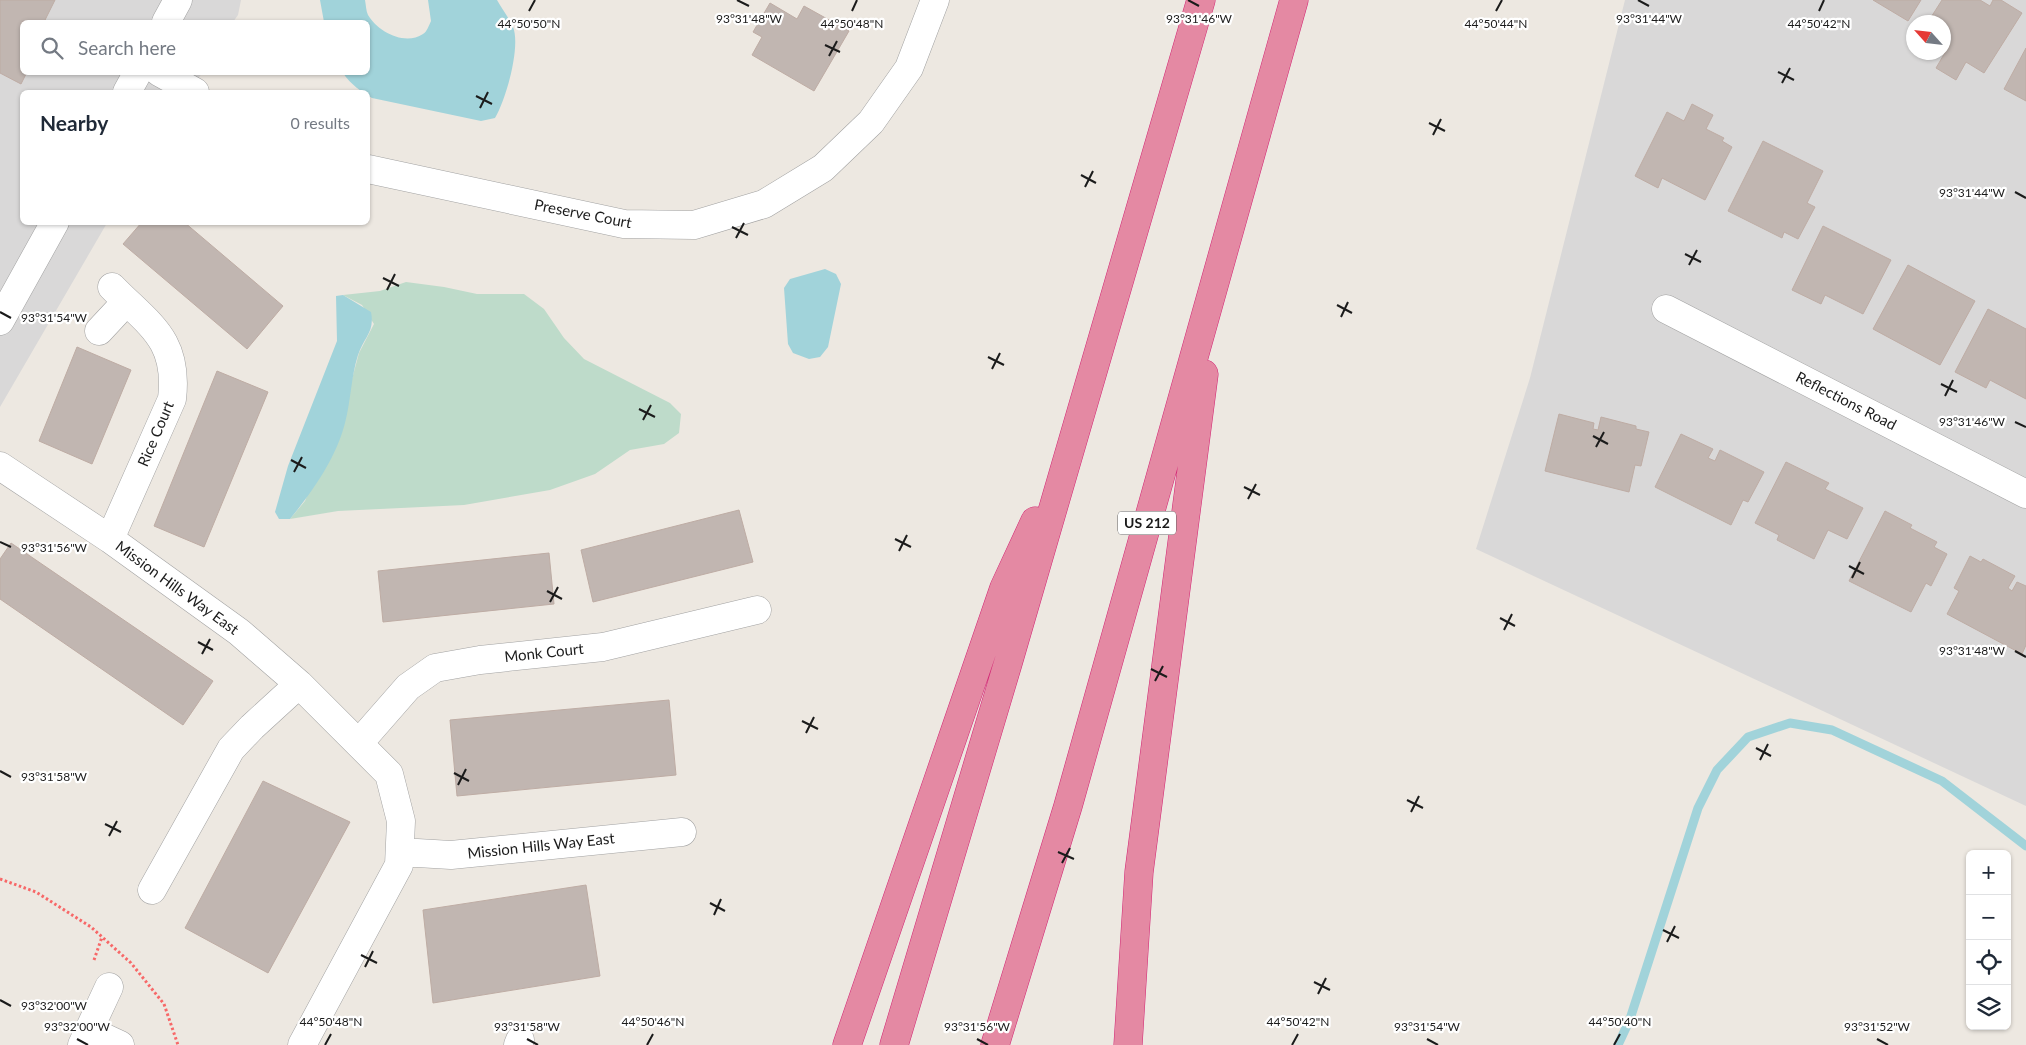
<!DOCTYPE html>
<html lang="en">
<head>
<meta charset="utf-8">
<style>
  body { margin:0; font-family:Lato,sans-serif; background:#f6f6f7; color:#1f2937 }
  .controls { position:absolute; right:15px; bottom:15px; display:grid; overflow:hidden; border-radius:8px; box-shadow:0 1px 4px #0004 }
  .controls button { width:45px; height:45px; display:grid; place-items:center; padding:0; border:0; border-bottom:1px solid #e0e1e3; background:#fff; color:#1f2937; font:25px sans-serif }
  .compass { position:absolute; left:1906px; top:15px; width:45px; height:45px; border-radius:50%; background:#fff; box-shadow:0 1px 4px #0004; rotate:297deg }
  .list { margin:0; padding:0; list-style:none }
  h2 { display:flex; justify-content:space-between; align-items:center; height:65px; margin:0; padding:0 20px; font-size:21px }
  h2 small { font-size:16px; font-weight:400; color:#747a83 }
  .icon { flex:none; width:28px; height:28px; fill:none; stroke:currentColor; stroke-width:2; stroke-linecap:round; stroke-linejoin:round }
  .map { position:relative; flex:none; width:2026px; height:1045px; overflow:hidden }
  .search { position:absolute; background:#fff; box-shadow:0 1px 4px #0004; left:20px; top:20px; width:350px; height:55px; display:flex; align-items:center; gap:12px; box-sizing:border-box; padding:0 18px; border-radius:8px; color:#747a83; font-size:19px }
  .panel { position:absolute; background:#fff; box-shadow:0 1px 4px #0004; left:20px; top:90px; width:350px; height:135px; border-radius:8px }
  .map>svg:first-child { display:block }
</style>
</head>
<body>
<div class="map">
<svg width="2026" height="1045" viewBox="0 0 2026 1045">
  <rect width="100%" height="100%" fill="#ede8e1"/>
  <!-- residential -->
  <path fill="#d9d8d8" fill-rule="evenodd" d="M0,0H241L238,15L233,22H22V72L202,73L189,92H22V222L107,223L0,407Z
    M1625,0H2026V806L1476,549L1530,378ZM1914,22H1944V52H1914Z"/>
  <!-- wetland -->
  <path fill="#bedbca" d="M406,282L444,287L477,294H524L544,309L564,338L584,359L670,403L681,414L679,433L664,444L630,450L595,474L550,490L464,505L338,511L290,519L305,501L352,379L359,353L374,324L362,305L343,295L380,291Z"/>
  <!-- water -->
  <path fill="#a1d3da" d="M320,0H365C366,5 366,11 368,15C378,32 405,46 423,34C427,32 429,25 431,21L428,0H497C502,9 509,18 513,27C521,46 506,100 495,118L481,121L372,98C361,91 351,85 343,73L368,72V22H324Z
    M825,269L836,274L841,284L828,347L820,357L809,359L793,353L788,344L784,288L790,279Z
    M343,295L371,312C375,332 364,337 358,355C351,377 351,400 345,423C336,458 313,491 290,519H279L275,512L288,466L337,341L336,296Z"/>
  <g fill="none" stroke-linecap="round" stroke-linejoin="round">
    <!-- stream -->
    <path stroke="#a1d3da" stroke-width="9" d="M1618,1045L1630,1019L1698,808L1717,770L1748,737L1790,723L1832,730L1942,781L2026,846"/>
  </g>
  <!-- building -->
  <path fill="#c1b6b1" stroke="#beaca4" d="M0,0H55L45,20L51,22H22V72H27L21,84L0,73Z
    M1873,0H1921L1908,21Z
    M1942,0H1980L1990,6L1993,0H2001L2022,13L1984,73L1966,62L1956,80L1936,68L1946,51L1944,49V22H1928Z
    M770,3L797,19L804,6L849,31L814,91L752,55L762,37L753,32Z
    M2026,48V101L2004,89Z
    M1692,104L1713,115L1706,129L1724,138L1722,141L1732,147L1705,200L1662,178L1658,188L1635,176L1667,112L1684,121Z
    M1763,141L1823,171L1807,203L1815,207L1798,239L1784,232L1782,238L1728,211Z
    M142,222H184L283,306L247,349L123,244Z
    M1823,226L1891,260L1863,314L1825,295L1821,304L1792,290Z
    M1908,265L1975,301L1940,365L1873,329Z
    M1988,309L2026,329V399L1990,380L1986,388L1955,372Z
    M77,347L131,370L92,464L39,441Z
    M217,371L268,392L204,547L154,526Z
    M1559,414L1594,423L1593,429L1598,430L1601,417L1636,426V429L1649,432L1641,466L1635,465L1629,492L1545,471Z
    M1681,434L1713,449L1708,458L1715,461L1720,450L1764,472L1748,502L1743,500L1731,525L1655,487Z
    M1786,462L1829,483L1825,489L1863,508L1847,539L1828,530L1814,559L1777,540L1779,535L1755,523Z
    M739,510L753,562L593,602L581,550Z
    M1885,511L1912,525L1910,528L1937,542L1934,547L1947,554L1931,586L1926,583L1911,612L1849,581Z
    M11,543L213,681L183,725L0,599V559Z
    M549,553L554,604L383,622L378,571Z
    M1970,556L1981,562L1983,559L2015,576L2008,588L2012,591L2017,582L2026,586V645L2022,654L1947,614L1959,591L1954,588Z
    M669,700L676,775L457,796L450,720Z
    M263,781L350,822L268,973L185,928Z
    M586,885L600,976L433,1003L423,910Z"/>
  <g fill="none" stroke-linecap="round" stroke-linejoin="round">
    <defs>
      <path id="street" d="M166,22L178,0
        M159,72L195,92
        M127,92L138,72
        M368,169L624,224L694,225L764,204L823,168L871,122L909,68L935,0
        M1666,309L2026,494
        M0,321L55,222
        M99,331L126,302
        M0,466L110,539L239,632L299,684L389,774L401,821L399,865L302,1045
        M110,539L172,399C179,339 149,325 112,287
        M359,743L408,687L435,668L480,660L603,647L757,610
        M400,852L451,855L682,832
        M152,890L231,749L252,727L299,684
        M90,1031L120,1045
        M82,1045L109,987
        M518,1045L520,1040"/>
      <path id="highway" d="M847,1045L1004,588L1035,521
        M894,1045L1008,663L1201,0
        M995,1045L1068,806L1294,0
        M1128,1045L1139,872L1204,374"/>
    </defs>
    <!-- street casing -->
    <use href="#street" stroke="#a2a2a2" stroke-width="29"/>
    <!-- highway casing -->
    <use href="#highway" stroke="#d22674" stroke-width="29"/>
    <!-- path -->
    <path stroke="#f76868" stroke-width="3" stroke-dasharray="2.5 2.5" stroke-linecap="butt" d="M0,879L36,892L91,927L131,963L164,1004L178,1045
      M94,960L102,937"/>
    <!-- street -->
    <use href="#street" stroke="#fff" stroke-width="28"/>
    <!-- highway -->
    <use href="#highway" stroke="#e489a3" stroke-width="28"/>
  </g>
  <!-- ticks -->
  <path fill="none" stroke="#1b1b1b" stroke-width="2" d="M737,0L749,6M1188,0L1199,6M1638,0L1649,6M529,11L535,0M852,11L857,0M1496,11L1502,0M1819,11L1824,0M825,45L840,52M829,56L837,41M1778,72L1794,80M1782,83L1790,68M476,96L492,104M480,108L488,92M1429,123L1445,131M1433,135L1441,119M1081,175L1096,183M1085,187L1093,171M2015,192L2026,198M732,227L748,235M736,238L744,223M1685,254L1701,262M1689,265L1697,250M383,278L399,286M387,290L395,274M1337,305L1352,313M0,312L11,318M1341,317L1348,302M988,357L1004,365M992,369L1000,353M1941,384L1957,392M1945,396L1953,380M639,409L655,417M643,420L651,405M2015,422L2026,427M1593,436L1608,444M1596,447L1604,432M291,460L306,468M294,472L302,457M1244,487L1260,495M1248,499L1256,484M895,539L911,547M0,542L11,547M899,551L907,535M1849,566L1864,574M1852,578L1860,562M547,591L562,599M550,602L558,587M1500,618L1515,626M1504,630L1512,614M198,642L213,650M2015,651L2026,657M202,654L210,639M1151,669L1167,677M1155,681L1163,666M802,721L818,729M806,733L814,717M1756,748L1771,756M1760,760L1768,744M0,771L11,777M454,773L469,781M458,785L466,769M1407,800L1423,808M1411,812L1419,796M105,824L121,832M109,836L117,821M1058,852L1074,859M1062,863L1070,848M710,903L725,911M714,915L721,899M1663,930L1679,938M1667,942L1675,926M361,955L377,963M365,967L373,951M1314,982L1330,990M1318,994L1326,978M0,1000L11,1006M77,1039L88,1045M527,1039L538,1045M977,1039L988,1045M1427,1039L1438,1045M1877,1039L1888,1045M325,1045L331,1034M647,1045L653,1034M1292,1045L1298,1034M1614,1045L1620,1034"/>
  <g text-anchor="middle" stroke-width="4.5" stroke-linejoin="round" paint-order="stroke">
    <!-- shield labels -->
    <rect fill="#fff" stroke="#5f5f5f" stroke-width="1" x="1118" y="511.5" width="58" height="23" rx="4"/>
    <g font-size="14" font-weight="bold" fill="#1b1b1b">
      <text x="1147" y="528">US 212</text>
    </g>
    <!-- street labels -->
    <g font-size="15" fill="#1b1b1b" stroke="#fff">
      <text transform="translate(583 214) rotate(11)" y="5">Preserve Court</text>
      <text transform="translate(1846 401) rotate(27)" y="5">Reflections Road</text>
      <text transform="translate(156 434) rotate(-67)" y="5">Rice Court</text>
      <text transform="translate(177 588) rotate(36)" y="5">Mission Hills Way East</text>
      <text transform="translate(544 653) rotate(-6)" y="5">Monk Court</text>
      <text transform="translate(541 846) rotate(-6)" y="5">Mission Hills Way East</text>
    </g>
  </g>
  <g font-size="12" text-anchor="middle" fill="#1b1b1b" stroke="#fff" stroke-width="4.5" stroke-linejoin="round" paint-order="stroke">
    <text x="1199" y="23">93°31'46"W</text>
    <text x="749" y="23">93°31'48"W</text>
    <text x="1649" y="23">93°31'44"W</text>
    <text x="529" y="28">44°50'50"N</text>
    <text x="852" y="28">44°50'48"N</text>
    <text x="1496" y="28">44°50'44"N</text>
    <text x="1819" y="28">44°50'42"N</text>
    <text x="1972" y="197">93°31'44"W</text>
    <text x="54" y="322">93°31'54"W</text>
    <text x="1972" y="426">93°31'46"W</text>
    <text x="54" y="552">93°31'56"W</text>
    <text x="1972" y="655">93°31'48"W</text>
    <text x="54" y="781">93°31'58"W</text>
    <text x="54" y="1010">93°32'00"W</text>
    <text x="331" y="1026">44°50'48"N</text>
    <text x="653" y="1026">44°50'46"N</text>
    <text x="1298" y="1026">44°50'42"N</text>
    <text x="1620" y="1026">44°50'40"N</text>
    <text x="77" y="1031">93°32'00"W</text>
    <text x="527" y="1031">93°31'58"W</text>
    <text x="977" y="1031">93°31'56"W</text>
    <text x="1427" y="1031">93°31'54"W</text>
    <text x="1877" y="1031">93°31'52"W</text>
  </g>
</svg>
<div class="controls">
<button>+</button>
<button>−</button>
<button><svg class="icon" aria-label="locate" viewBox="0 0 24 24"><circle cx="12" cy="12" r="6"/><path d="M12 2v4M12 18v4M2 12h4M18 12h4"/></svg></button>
<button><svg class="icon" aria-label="layers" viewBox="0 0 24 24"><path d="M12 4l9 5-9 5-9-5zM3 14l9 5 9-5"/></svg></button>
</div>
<svg class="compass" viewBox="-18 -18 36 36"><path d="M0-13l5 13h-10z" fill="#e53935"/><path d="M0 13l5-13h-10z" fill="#747a83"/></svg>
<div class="search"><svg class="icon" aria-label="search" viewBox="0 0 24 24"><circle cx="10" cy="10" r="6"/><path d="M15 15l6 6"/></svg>Search here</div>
<section class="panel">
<h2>Nearby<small>0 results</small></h2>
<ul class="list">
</ul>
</section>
</div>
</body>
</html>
